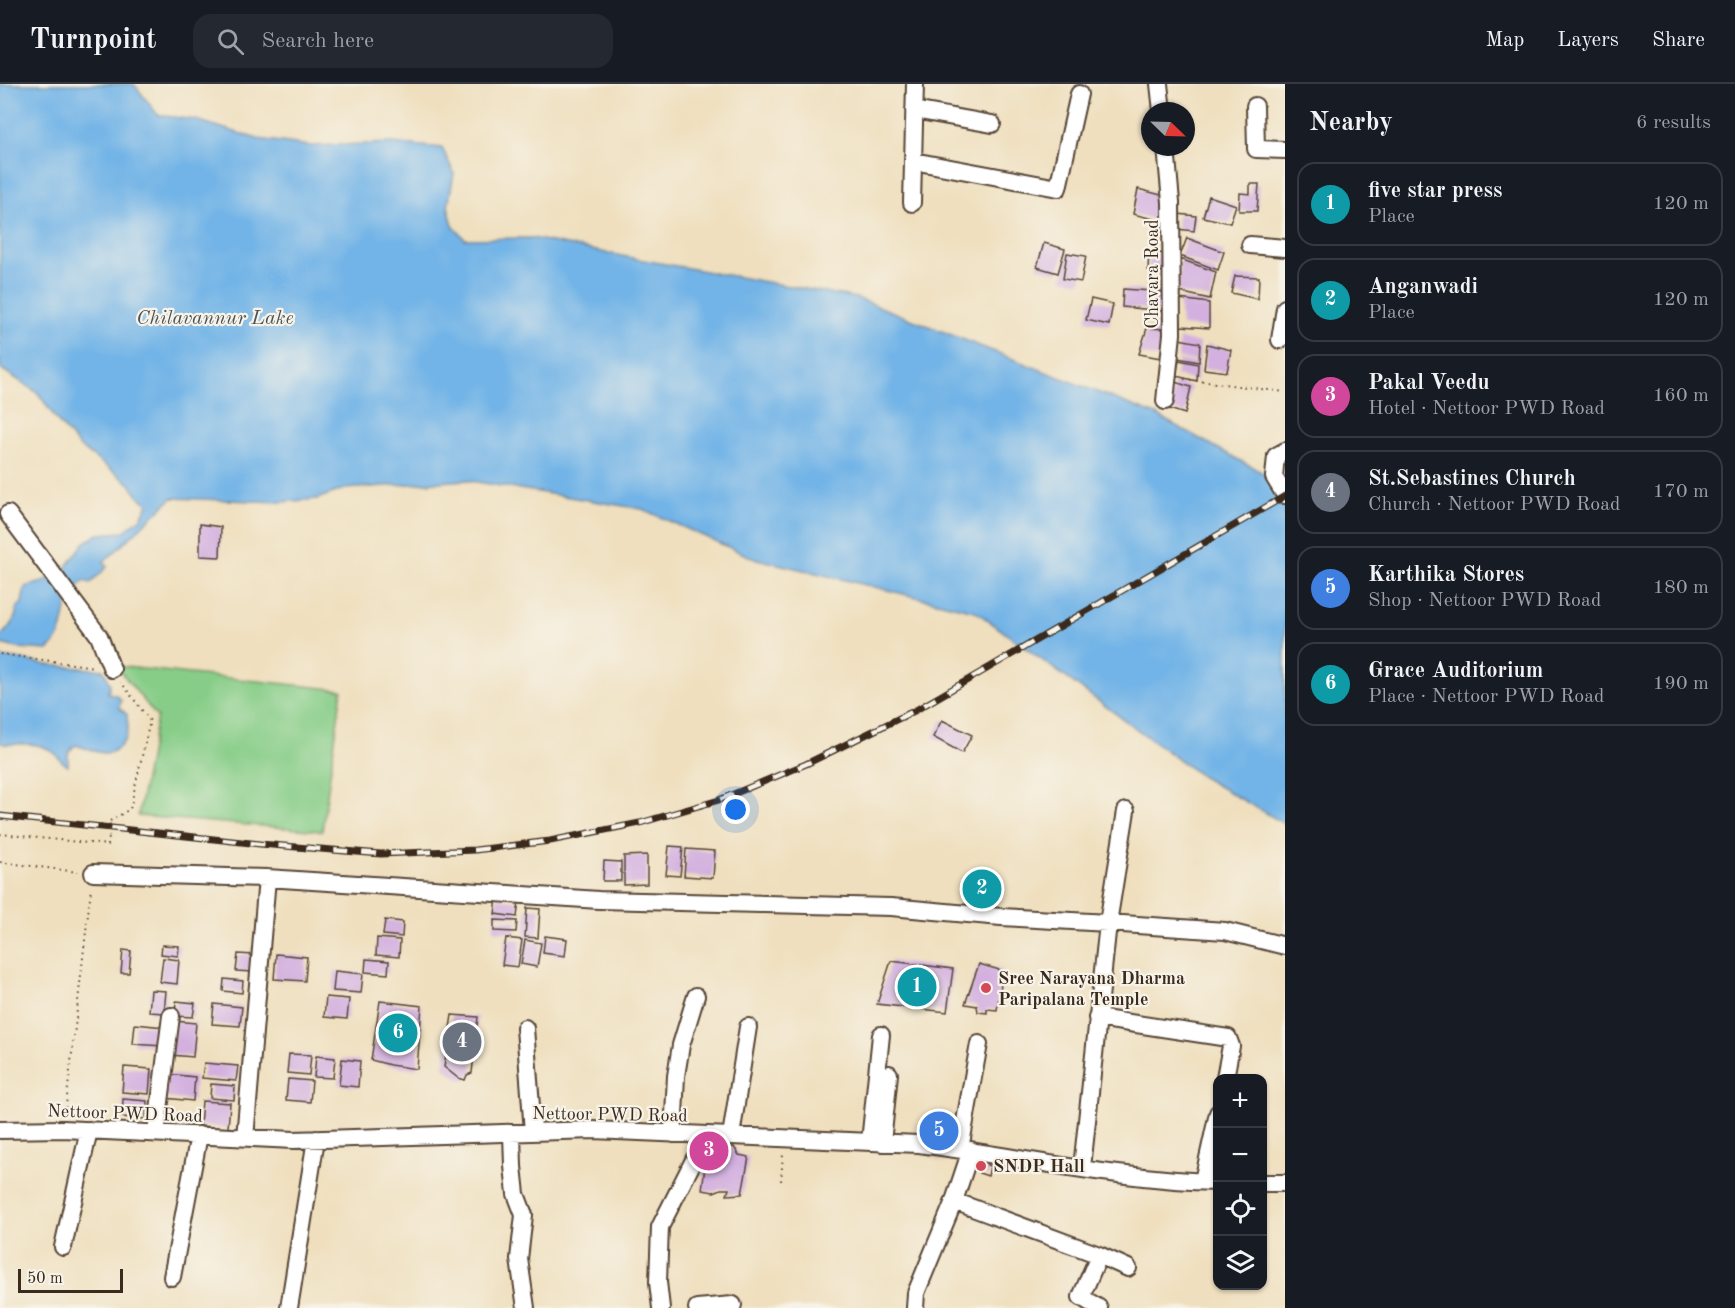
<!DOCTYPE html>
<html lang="en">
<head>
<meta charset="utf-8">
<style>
  body { margin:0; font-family:"Old Standard TT",serif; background:#242831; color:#f1f3f6 }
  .controls { position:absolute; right:18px; bottom:18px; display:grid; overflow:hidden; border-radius:12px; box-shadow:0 2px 4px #0004 }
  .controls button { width:54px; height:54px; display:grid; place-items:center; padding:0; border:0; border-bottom:2px solid #363941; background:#171b24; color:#f1f3f6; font:30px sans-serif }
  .compass { position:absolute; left:1141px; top:18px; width:54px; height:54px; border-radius:50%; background:#171b24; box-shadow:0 2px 4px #0004; rotate:113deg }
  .scale { position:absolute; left:18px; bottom:15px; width:105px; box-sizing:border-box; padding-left:6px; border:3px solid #3b2a1e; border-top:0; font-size:16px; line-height:21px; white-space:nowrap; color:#3b2a1e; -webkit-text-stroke:4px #f7f3e8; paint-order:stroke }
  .you { position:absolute; left:736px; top:726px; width:21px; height:21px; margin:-15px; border:4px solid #fff; border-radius:50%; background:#1a73e8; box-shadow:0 0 0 9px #1a73e833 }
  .badge { display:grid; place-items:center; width:39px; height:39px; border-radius:50%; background:#0f766e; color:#fff; font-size:20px; font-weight:700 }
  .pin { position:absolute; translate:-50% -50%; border:3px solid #fff; box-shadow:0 2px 6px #0006 }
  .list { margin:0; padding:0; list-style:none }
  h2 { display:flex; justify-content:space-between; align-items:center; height:78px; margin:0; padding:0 24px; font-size:26px }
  h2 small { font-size:20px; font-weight:400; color:#9ea1a6 }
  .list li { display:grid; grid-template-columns:39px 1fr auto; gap:18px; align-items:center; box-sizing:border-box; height:84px; margin:0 12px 12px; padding:0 12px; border:2px solid #363941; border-radius:18px }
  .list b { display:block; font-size:22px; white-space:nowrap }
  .list p { margin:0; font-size:20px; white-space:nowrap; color:#9ea1a6 }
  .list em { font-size:20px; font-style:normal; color:#9ea1a6 }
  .icon { flex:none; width:33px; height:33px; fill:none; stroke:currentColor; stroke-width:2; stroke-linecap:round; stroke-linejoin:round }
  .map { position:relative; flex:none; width:1285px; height:1224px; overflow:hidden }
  header { display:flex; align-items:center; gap:36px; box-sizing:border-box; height:84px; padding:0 30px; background:#171b24; border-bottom:2px solid #363941 }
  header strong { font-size:28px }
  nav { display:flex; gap:33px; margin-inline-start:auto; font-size:21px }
  .search { width:420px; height:54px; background:#242831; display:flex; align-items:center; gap:15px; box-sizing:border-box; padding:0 21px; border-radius:18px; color:#9ea1a6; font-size:22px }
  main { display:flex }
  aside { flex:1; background:#171b24 }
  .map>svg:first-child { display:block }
</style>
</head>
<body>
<header>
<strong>Turnpoint</strong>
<div class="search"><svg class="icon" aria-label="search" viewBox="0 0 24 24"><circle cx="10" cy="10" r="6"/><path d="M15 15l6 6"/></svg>Search here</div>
<nav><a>Map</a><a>Layers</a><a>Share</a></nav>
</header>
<main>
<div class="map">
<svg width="1285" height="1224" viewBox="0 0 1285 1224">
  <rect width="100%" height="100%" fill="#f7f3e8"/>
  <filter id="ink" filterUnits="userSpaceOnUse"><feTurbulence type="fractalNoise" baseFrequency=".0167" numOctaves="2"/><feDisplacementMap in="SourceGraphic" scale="12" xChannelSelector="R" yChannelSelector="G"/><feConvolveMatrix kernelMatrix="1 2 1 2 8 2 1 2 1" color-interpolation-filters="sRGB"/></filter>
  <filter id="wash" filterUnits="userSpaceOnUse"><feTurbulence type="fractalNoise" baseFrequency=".008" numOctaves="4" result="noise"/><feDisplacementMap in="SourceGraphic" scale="24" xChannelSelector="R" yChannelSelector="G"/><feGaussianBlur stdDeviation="1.35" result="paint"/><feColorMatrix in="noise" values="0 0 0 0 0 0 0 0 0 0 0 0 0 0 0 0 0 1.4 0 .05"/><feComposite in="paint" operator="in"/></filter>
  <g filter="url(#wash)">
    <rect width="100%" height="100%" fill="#efdfbe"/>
    <!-- green -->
    <path fill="#87cd88" stroke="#617c53" stroke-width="1.5" d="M116,582L342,606L322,747L138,732L157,633Z"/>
    <!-- water -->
    <path fill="#72b4e7" stroke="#566f82" stroke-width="1.5" d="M0,0H134L158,31L196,36L258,55L311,62L392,59L442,64L454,89L448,122L453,142L465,155L532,154L637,175L857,214L1156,331L1267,391L1285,425V740L1204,694L975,527L753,474L642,425L465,396L344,405L317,415L281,418L172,414L104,478L107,483L91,499L84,497C60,517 69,531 58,554C56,559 52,562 48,566L17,564L0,560V553L12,540L16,530V525L22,519L25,503L43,498L64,486L84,459L98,450L123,448L141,434L148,420L138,412L130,400L80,363L59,339L38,309L0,284Z
      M0,573L24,576L48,581L104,586L110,600L108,609L116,611L121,616L119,624L127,630C127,635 128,640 128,645C127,657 117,670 103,669C96,668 83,663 75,661L68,669V682C61,678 58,672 53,668C38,657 22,661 4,660L0,659Z"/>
    <g id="blocks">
      <!-- building -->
      <path fill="#d3b0df" d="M1250,100H1259L1257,127H1239L1240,109L1250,110Z
        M1138,105L1169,113V139L1133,130Z
        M1209,112L1236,121L1230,139L1203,133Z
        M1178,130L1196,132L1194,147L1177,145Z
        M1187,154L1224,168L1218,186L1180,172Z
        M1044,159L1065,165L1058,189L1037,183Z
        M1149,167L1169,171L1168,189L1148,186Z
        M1067,169L1086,172L1081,198L1063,195Z
        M1180,175L1216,188L1210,215L1179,208Z
        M1235,192L1259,193L1258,215L1231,209Z
        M1123,205L1166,208V227L1122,223Z
        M1091,215L1113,220L1109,241L1086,236Z
        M1179,215L1209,219V244L1181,242Z
        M1147,244L1168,245L1166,275L1139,270Z
        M1179,255L1200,259L1199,278L1178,274Z
        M1207,260L1231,266L1227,288L1204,285Z
        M1179,276L1198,280L1197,297L1176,292Z
        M1175,298L1191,303L1185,330L1169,325Z
        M200,440L221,443L220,473L200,472Z
        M942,636L972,651L962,669L933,653Z
        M669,762L683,763L680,792L666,791Z
        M686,765L715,767L713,794L684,792Z
        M647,771V800L624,801V772Z
        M604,777L621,778V797H603Z
        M976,798L988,801L986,812L977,810Z
        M497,814L519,817L517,833L495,830Z
        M527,824L540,825L538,854L525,853Z
        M385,836L403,838L402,853L383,851Z
        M494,836L517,837L516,848L494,847Z
        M545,852L567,855L565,872L543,869Z
        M377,854L400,856L399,873L376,871Z
        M506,854L522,856L518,883L502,881Z
        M525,856L541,859L537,883L521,880Z
        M162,861L179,862L178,872L161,870Z
        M123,866L131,867L129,889H121Z
        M238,870L254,871L253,888L236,887Z
        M276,870L307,873L305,897L274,895Z
        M163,874L179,876L177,900L160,898Z
        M366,875L389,877L388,890L365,888Z
        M891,877L953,885L947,928L877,920Z
        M979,880L1003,887L997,926L987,925V929L978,928L977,922L965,920Z
        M335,887L363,890L361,909L333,907Z
        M224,895L243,897L242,909L223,907Z
        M151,906L166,907L164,929L149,928Z
        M326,913L349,915L347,935L324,933Z
        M176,917L195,919L193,933L175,932Z
        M380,917L422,922L417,985L390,981L371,976Z
        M214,920L242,923L240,942L212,940Z
        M452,931L478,933L472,989L467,991L465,996L458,994L444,983Z
        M174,937L196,939L193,973L171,971Z
        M135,940L164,943L163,962L133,960Z
        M289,970L311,971L309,991L287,989Z
        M316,972L335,974L333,994L314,993Z
        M342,975L360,977L358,1003L339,1001Z
        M204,979L238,982L236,997L202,994Z
        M124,983L151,985L149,1010L122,1008Z
        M167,990L195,993L193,1017L165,1014Z
        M288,995L312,997L310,1018L286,1016Z
        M211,1000L235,1002L234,1016L210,1014Z
        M123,1015L147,1017L146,1035L122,1033Z
        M202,1017L230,1019L228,1044L200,1042Z
        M936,1035H942V1050H935Z
        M706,1060L716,1061L711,1074H701Z
        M734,1063L739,1071L749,1073L742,1110L727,1111L729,1105H721L714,1108L702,1106L706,1075L719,1074L722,1064Z
        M974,1073L988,1077L987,1081L990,1082L988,1092L979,1089L981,1084L971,1082Z"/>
    </g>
  </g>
  <g filter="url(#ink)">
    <use href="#blocks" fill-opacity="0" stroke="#564536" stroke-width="1.5"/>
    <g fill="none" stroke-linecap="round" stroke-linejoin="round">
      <defs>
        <path id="minor" d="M1159,0L1162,27
          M1255,22L1256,65L1285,66
          M914,26L992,40
          M913,77L1058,104L1079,10
          M912,119L915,0
          M1250,161L1285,164
          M1280,256L1285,224
          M1165,317L1172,250L1171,118L1166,63
          M1285,367L1276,372L1274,393L1285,411
          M8,430L99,552L112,585
          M93,789L267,794L599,816L891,823L1001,833L1108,839L1126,727
          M1097,934L1228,954L1231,962L1225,994
          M525,944L533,1048
          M0,1046L63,1045L294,1056L593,1046L919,1060C1018,1072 1117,1096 1218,1098
          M156,1049L171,932
          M512,1049L513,1082L516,1110L524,1131L519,1175L526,1224
          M673,1050L676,992L681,961L696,912
          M731,1052L748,943
          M245,1054L267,794
          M870,1058L881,951
          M882,1059L889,990
          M960,1065L979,960
          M971,1066L954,1117L1099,1171L1081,1213L1099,1224
          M1082,1084L1108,839L1225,847L1285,862
          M1203,1097L1218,1029
          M1262,1099H1285
          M63,1163L89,1046
          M1099,1171L1128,1184
          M172,1193L199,1051
          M289,1224L316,1055
          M661,1224L658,1198L660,1143L699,1066L700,1051
          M697,1224L733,1221
          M915,1224L916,1209L954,1117"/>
      </defs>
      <!-- minor casing -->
      <use href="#minor" stroke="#564536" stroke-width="20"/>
      <!-- path -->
      <path stroke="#564536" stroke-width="2" stroke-dasharray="1.5 4.5" stroke-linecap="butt" d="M1184,295L1285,308
        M0,570L95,583
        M110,737L130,725L150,637L121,598
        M0,750L108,761L109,753
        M0,778L78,788
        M65,1030L91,804
        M781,1097L783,1070"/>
      <!-- minor -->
      <use href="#minor" stroke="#fff" stroke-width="16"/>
      <defs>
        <path id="rail" d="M0,732L260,760L381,770L475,766L550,757L640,739L719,716L806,680L916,626L1285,412"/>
      </defs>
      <!-- rail casing -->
      <use href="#rail" stroke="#3b2a1e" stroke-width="7"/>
      <!-- rail -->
      <use href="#rail" stroke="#f7f3e8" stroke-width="4.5" stroke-dasharray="14" stroke-linecap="butt"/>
      <!-- path-bridge -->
      <path stroke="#564536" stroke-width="2" stroke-dasharray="1.5 4.5" stroke-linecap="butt" d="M109,753L110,737"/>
    </g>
  </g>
  <!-- markers -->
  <g fill="#d1495b" stroke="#f7f3e8" stroke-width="2">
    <circle cx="986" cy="904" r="6"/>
    <circle cx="981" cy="1082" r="6"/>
  </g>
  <g text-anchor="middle" stroke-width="4.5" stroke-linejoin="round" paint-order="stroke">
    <!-- street labels -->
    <g font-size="18" fill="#3b2a1e" stroke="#f7f3e8">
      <text transform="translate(1152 190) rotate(-90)" y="6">Chavara Road</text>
      <text transform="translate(125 1029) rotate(2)" y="6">Nettoor PWD Road</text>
      <text transform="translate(610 1030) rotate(1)" y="6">Nettoor PWD Road</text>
    </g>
    <!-- poi labels -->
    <g font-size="18" font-weight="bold" fill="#3b2a1e" stroke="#f7f3e8" text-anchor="start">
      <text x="998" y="900">Sree Narayana Dharma<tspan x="998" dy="21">Paripalana Temple</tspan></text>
      <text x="993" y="1088">SNDP Hall</text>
    </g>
    <!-- water labels -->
    <g font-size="20" font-style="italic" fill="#4c535a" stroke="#f7f3e8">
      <text x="215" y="240">Chilavannur Lake</text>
    </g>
  </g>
</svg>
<div class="controls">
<button>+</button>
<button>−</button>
<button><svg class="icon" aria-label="locate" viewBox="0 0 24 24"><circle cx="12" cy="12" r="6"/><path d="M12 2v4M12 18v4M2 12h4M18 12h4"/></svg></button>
<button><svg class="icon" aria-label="layers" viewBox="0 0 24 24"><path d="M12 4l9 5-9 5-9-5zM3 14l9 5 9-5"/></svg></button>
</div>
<svg class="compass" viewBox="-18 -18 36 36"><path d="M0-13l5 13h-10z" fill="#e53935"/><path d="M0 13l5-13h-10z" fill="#9ea1a6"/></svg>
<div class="scale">50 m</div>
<div class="you"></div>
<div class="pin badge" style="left:917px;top:903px;background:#0f9aa8">1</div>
<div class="pin badge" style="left:982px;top:805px;background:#0f9aa8">2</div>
<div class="pin badge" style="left:709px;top:1067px;background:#d1479c">3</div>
<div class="pin badge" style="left:462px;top:958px;background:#6b7280">4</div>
<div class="pin badge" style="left:939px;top:1047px;background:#3f7fe0">5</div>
<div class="pin badge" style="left:398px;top:949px;background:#0f9aa8">6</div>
</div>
<aside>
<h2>Nearby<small>6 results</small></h2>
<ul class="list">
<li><span class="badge" style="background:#0f9aa8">1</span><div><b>five star press</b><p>Place</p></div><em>120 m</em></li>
<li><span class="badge" style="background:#0f9aa8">2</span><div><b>Anganwadi</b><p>Place</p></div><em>120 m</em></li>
<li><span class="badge" style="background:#d1479c">3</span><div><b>Pakal Veedu</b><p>Hotel · Nettoor PWD Road</p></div><em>160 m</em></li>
<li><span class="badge" style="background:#6b7280">4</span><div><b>St.Sebastines Church</b><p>Church · Nettoor PWD Road</p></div><em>170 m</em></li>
<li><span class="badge" style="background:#3f7fe0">5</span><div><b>Karthika Stores</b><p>Shop · Nettoor PWD Road</p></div><em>180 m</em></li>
<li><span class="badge" style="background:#0f9aa8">6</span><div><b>Grace Auditorium</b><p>Place · Nettoor PWD Road</p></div><em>190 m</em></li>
</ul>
</aside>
</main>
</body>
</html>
